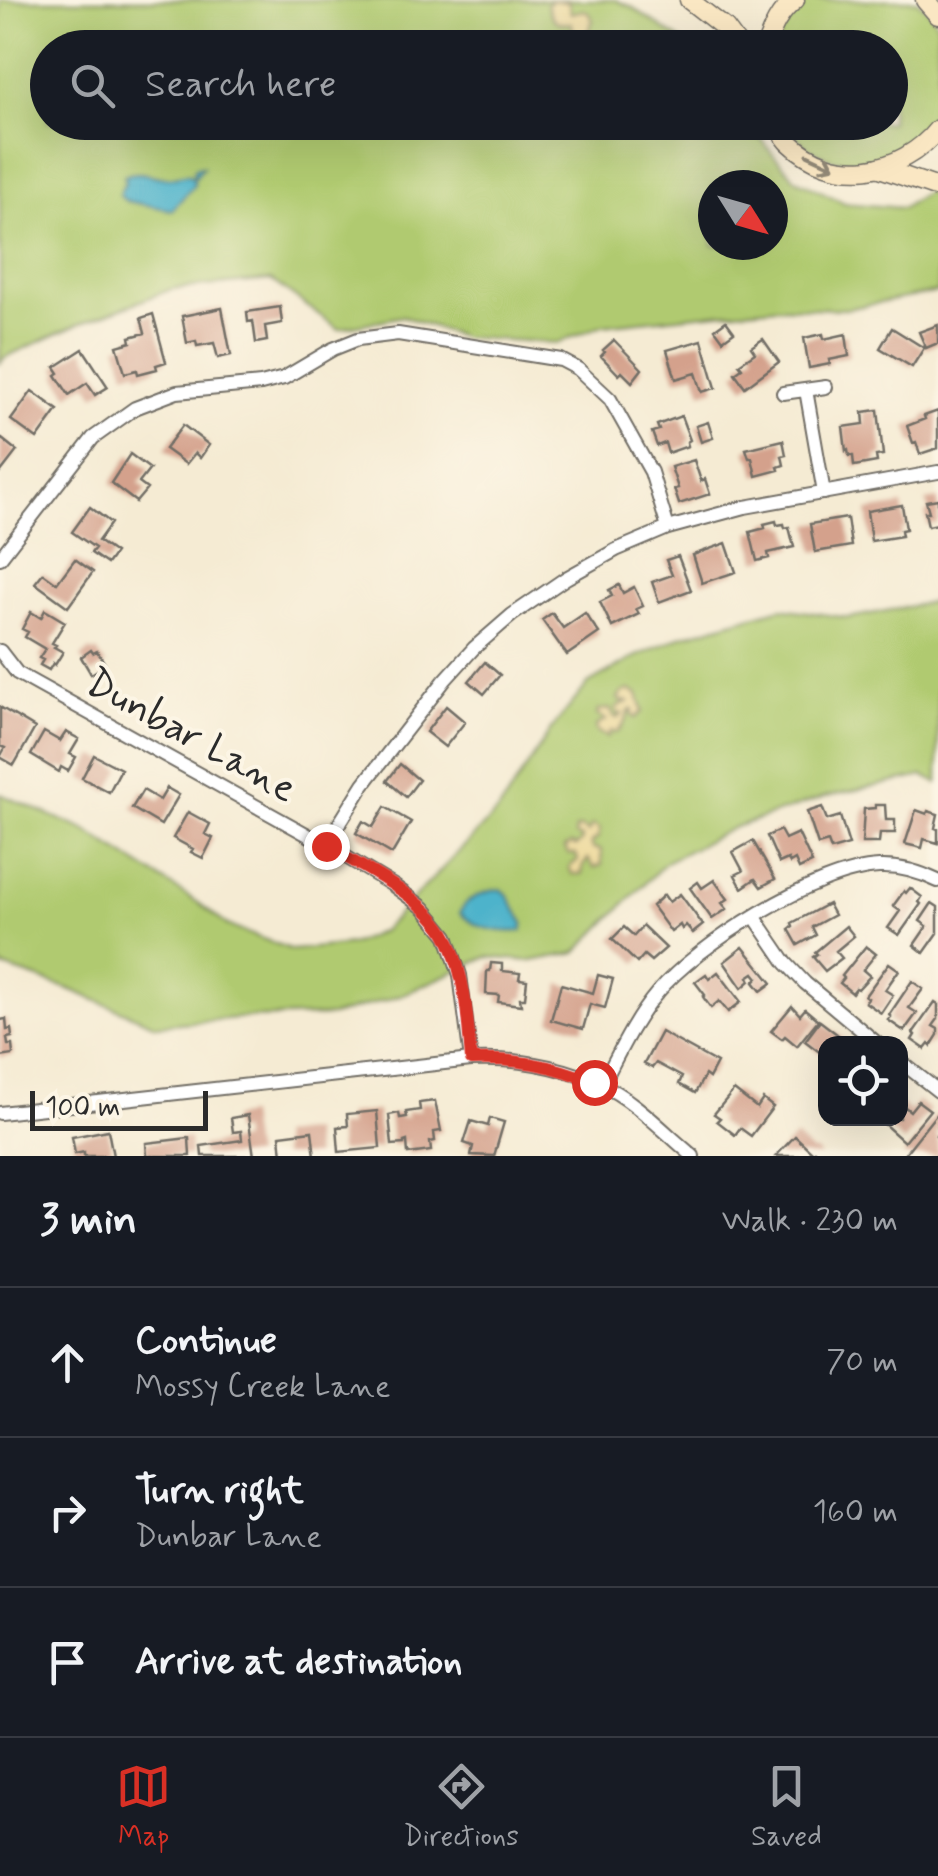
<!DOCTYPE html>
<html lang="en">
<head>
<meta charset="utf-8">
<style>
  body { margin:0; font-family:Mynerve,sans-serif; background:#242831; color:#f1f3f6 }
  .controls { position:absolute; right:30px; bottom:30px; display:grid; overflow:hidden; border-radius:20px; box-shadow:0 10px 40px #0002 }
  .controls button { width:90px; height:90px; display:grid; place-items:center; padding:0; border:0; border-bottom:2px solid #363941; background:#171b24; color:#f1f3f6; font:50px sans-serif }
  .compass { position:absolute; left:698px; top:170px; width:90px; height:90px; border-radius:50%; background:#171b24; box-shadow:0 10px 40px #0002; rotate:127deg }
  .scale { position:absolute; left:30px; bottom:25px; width:178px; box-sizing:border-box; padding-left:10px; border:5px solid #2b2b2b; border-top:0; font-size:28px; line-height:35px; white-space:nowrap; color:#2b2b2b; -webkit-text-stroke:8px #fcf5e5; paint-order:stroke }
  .stop { position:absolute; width:30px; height:30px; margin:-22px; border:8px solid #d93025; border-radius:50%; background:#fff }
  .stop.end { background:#d93025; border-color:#fff; box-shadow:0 2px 10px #0008 }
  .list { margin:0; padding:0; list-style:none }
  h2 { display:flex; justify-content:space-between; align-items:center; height:130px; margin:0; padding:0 40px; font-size:42px }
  h2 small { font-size:32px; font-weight:400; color:#9ea1a6 }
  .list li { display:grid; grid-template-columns:65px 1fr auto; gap:30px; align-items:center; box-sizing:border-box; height:150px; padding:0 40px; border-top:2px solid #363941 }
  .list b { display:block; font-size:38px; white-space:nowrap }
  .list p { margin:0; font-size:32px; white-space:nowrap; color:#9ea1a6 }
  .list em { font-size:32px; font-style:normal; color:#9ea1a6 }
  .icon { flex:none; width:55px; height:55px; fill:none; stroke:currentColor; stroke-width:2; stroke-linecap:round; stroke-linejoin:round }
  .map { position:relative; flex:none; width:938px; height:1156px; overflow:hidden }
  .search { position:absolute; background:#171b24; box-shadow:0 10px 40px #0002; left:30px; right:30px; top:30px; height:110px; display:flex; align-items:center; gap:25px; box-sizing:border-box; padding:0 35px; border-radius:55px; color:#9ea1a6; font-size:38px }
  .sheet { height:580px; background:#171b24 }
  nav { display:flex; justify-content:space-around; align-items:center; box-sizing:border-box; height:140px; border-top:2px solid #363941; background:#171b24; font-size:28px; color:#9ea1a6 }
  nav a { display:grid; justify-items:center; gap:5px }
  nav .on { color:#d93025 }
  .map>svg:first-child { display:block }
</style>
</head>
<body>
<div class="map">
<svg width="938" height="1156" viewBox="0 0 938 1156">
  <rect width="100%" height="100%" fill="#fcf5e5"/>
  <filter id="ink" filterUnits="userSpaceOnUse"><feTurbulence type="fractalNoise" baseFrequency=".01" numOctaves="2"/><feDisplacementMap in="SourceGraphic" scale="20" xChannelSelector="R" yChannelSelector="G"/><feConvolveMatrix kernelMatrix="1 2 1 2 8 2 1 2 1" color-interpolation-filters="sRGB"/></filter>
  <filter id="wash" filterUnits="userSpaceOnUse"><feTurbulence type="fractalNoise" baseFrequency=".0048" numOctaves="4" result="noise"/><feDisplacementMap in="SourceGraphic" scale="40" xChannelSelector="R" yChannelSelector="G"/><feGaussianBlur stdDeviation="2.25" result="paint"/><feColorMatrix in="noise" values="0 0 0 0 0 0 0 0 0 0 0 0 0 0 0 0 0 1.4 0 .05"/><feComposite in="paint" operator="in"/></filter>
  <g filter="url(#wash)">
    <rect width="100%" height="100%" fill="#f5ebd3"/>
    <!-- green -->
    <path fill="#b0ca70" stroke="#6e7a4e" stroke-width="2.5" fill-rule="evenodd" d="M0,0H615L632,7L690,47L48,48V122L751,123L770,151L796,179L845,203L902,208L938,184V292L846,309L775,307L602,325L557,343L461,337L403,316L339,329L271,280L172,289L77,325L5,357L0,363ZM713,185H773V245H713Z
      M801,0H917L931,13L938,25V116L915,144L890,158L861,163L832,160L806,147L782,123L890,122V48H770L774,33Z
      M938,601V783L923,776L828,796L735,827L666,862L576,953L531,961L487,957L399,996L332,1016L238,1018L156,1025L69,989L0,966V794L83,829L200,904L228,926L292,950L352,944L382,931L500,809L550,731L588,684L635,657L682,636L781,608L849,618Z"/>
    <!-- sand -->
    <path fill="#eeda9e" stroke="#8c8264" stroke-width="2.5" d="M553,0L568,2L571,13L584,10L588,12L593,20L587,34L577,36L574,34L571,23C556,25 551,20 547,4Z
      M629,690L638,694L643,712L635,718L632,715L633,710H630C626,718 624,729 615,733L611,731L608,737L597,732L596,726L606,720L597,715L598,710L610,709L614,717L618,718L622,714L617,713L616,708L628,702L620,701L618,698L623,692Z
      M592,825L600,829L598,838L591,843L593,848L601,850L602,865L594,868L588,859L583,866L582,874H572L569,867L578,860L576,854H568L565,848L571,844L576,846L581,842L582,838L575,836L576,829L581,828L588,832Z"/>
    <!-- water -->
    <path fill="#4db3cb" stroke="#3c6f7b" stroke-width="2.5" d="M203,167L194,179V185L172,210L126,201L119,195L126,180L124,176C141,168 152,178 169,178C176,177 182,175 188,174L192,178L195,168Z
      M500,889L506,893L524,923L522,931C500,933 476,929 460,913C465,898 486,891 500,889Z"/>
    <g id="blocks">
      <!-- building -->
      <path fill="#d4a18c" d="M280,307L282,323L265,326L267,341L256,343L253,321L248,322L247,312Z
        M222,308L231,355L218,358L214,343L197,346L196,341L187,343L182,316Z
        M153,314L166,362L156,365L157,369L138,374L137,370L125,373L117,346L131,342L130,337L145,333L141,318Z
        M726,321L734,332L723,340L715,329Z
        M938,325V343L926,348L919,332Z
        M892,328L924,348L912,367L880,348Z
        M823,334L824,339L846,334L849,356L829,360L830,364L809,368L804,338Z
        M763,339L779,362L745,387L735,373L742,368L739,364L755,353L751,347Z
        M614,340L642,369L632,382L622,372L619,375L601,356L605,352L603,350Z
        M702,340L716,388L702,392L696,373L676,379L667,350Z
        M83,349L108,387L95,395L87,383L69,395L56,375L59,373L55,367Z
        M32,391L58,410L37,439L11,420Z
        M878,410L883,455L876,456L877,462L854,466L853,456H849L848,450L846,451L843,427L864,424L863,412Z
        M938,411V448L920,454L916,442L913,443L907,426L925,419L924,416Z
        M681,416L690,440L687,442L688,446L668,453L665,443L657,446L652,432L659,430L657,425Z
        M708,422L713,438L701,442L696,426Z
        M183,425L209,445L200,458L195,453L186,464L165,449Z
        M2,439L17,451L0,473V441Z
        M783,440L786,455L782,456L784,465L778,467L779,470L756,476L752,458H749L746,449Z
        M130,454L150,469L139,483L147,489L136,502L111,483Z
        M694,460L701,481L705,479L710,494L679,504L674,489L678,488L671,467Z
        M938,499V524L928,526L925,512H929L926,501Z
        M902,505L906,529L901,530L902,536L871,541L867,511Z
        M90,507L111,523L98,541L115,553L107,564L91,553L95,548L72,532Z
        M847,518L851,546L815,552L810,524Z
        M776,521L777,525L784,524L785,528L789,527L794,547L768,553L769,558L757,561L750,532L765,528L764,524Z
        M726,543L736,572L702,583L693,555Z
        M678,556L691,590L659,602L652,582L672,575L666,560Z
        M75,559L93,572L68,607L35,583L43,573L57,583Z
        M619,585L623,593L634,587L643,606L636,609L639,614L612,627L600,602L612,596L609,590Z
        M45,610L65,622L52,643L56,645L54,647L63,652L55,665L53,663L49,670L40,665L43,660L39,658L45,649L25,637L28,632L22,629L31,612L41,618Z
        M552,613L563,628L585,613L599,633L567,655L542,620Z
        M91,650L93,653L97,651L106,665L91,674L81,657Z
        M485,662L500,675L484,694L469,681Z
        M446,706L465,722L445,747L426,732Z
        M0,707L35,728L14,765L0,757L5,748L0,746Z
        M44,732L60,741L66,732L79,739L70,754L76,757L68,771L61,767L59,772L31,755Z
        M94,755L121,769L109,792L82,778Z
        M400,764L419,780L406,797L387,781Z
        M167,788L179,795L161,825L132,808L143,790L160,800Z
        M875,805H885L886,820H895V833H880L879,843H862L864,809L875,808Z
        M385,807L411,822L392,854L356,833L363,821L373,827Z
        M822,807L827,820L840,816L849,845L831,850L828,842L818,845L807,812Z
        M916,810L927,814L928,811L938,814L935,828L938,829V843L924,839L922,848L905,844Z
        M188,812L210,824L205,834L213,838L203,858L191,852L193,849L173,838Z
        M780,830L785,839L798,833L812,863L799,869L795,860L790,863L788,859L779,863L767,836Z
        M753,841L775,879L761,887L755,879L742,888L735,875L743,871L733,852Z
        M714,880L728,899L722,903L727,909L712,919L690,888L698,882L702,888Z
        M910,888L922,897L919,902L921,904L899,935L888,928L900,911L893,906L904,891L906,893Z
        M680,894L703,925L693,933L686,925L682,929L680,925L671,932L652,906L664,895L669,902Z
        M932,903L938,907V933L924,953L914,945L927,926L920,921Z
        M828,904L834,915L812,927L816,935L798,945L789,929L793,926L792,923Z
        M643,926L666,948L651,961L644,955L637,963L612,939L624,927L634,936Z
        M846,926L854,936L836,951L842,958L825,971L813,957L817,954L815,952Z
        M866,946L876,954L863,970L870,976L858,989L856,988L852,993L840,983L844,978L842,976Z
        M743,947L772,983L761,991L754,982L758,978L754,973L748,977L750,981L742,988L724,962Z
        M491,963L502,964V971L520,973L519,979L527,980L525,998H520L521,1005L498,1002L499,995L486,994L487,971H490Z
        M889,963L899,970L885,990L893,995L881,1013L865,1002L868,998L865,996Z
        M718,972L741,1002L728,1012L719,1001L711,1008L703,997L705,995L695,982L706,974L709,979Z
        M598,975L613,979L605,1008L590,1004L583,1029L551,1020L561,984L593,993Z
        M912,981L923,989L909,1008L917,1013L904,1031L888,1020L891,1017L889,1015Z
        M935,1002L938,1004V1019L933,1026L938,1029V1035L931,1046L929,1044L925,1049L912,1040L915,1035L913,1033Z
        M792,1006L800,1015L805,1009L818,1020L797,1046L785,1036L782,1039L771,1031Z
        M6,1019L7,1030L11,1029L12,1037L7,1038L8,1045H12L13,1055L0,1057V1020Z
        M820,1021L846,1041L845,1044H826V1057L805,1041Z
        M661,1032L717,1063L709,1078L705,1075L695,1093L679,1084L682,1077L656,1063L652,1068L644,1064Z
        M734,1090L757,1108L763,1099L773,1107L751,1136L740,1128L735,1135L717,1121L720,1118L714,1114Z
        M435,1101L441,1131L434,1132L435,1141L430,1142L431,1151L408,1154L407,1141L404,1142V1144L392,1145L389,1115L399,1113L400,1118L407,1117L406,1112L420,1110L419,1103Z
        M918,1101L930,1110L904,1142L884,1124L888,1118H900V1103L910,1111Z
        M377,1111L380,1148L339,1152L337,1127L348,1126L347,1114Z
        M938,1112V1132L936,1135L938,1137V1156H903Z
        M248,1115L254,1156H202L201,1146L242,1140L241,1131L233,1132L231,1118Z
        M490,1118L504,1122L494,1156L471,1155L473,1146L464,1143L471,1121L488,1126Z
        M108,1130L113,1156H84V1152L75,1154L72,1137Z
        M312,1131L315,1156H282L280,1135Z
        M795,1136L813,1153L815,1151L820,1156H776Z
        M189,1138L190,1156H147L146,1143Z"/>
    </g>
  </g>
  <g filter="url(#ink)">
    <use href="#blocks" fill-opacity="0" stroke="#726e66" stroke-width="2.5"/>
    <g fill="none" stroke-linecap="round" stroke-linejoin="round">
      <defs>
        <path id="street" d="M806,390L824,493
          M783,393L826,387
          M0,558L93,438L135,408L177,392L261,384L284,378L333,349L358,339L398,334L561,360L578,369L610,399L651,472L668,528
          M0,651L17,673L326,845L394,886L424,908L447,936L460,975L471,1060
          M326,845L364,784L445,680L474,648L512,615L566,578L616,550L668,528L745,507L938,472
          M754,916L786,963L805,983L878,1044
          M900,1061L938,1091
          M602,1085C619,1053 634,1020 657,993C698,944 815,870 879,867C900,866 920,872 938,881
          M0,1113L471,1060C516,1058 559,1065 600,1084C635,1100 664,1132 693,1156"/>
        <path id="secondary" d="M689,0L725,28L740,48
          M925,0L938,15
          M765,48C772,29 779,12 795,0
          M775,122C780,129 784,137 789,142C834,186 901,175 938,129
          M880,168L938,188"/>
      </defs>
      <!-- street casing -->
      <use href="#street" stroke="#726e66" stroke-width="16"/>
      <!-- secondary casing -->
      <use href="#secondary" stroke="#726e66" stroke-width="21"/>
      <!-- street -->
      <use href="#street" stroke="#fff" stroke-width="12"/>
      <!-- secondary -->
      <use href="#secondary" stroke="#fae7c3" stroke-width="18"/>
    </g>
    <!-- one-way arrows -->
    <defs><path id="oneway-shaft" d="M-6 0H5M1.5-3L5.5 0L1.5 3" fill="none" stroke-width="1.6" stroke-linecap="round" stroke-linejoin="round" transform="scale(2.5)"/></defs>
    <use stroke="#928977" href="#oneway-shaft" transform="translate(821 161) rotate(25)"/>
  </g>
  <g fill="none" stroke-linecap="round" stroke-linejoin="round" filter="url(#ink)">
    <!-- route -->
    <path stroke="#d93025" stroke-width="12" d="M326,846C364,868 428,898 448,939C465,974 468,1021 471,1060C515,1058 553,1065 594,1082"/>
  </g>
  <g text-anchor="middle" stroke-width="8" stroke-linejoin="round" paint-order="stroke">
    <!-- street labels -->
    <g font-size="40" fill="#2b2b2b" stroke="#fcf5e5">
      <text transform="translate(192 734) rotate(29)" y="14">Dunbar Lane</text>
    </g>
  </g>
</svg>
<div class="controls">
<button><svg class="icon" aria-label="locate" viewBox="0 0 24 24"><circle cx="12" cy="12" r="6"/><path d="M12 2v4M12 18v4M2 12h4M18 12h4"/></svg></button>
</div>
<svg class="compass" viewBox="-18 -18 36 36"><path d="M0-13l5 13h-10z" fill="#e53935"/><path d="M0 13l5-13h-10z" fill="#9ea1a6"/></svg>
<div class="scale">100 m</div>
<div class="stop" style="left:594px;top:1082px"></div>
<div class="stop end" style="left:326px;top:846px"></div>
<div class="search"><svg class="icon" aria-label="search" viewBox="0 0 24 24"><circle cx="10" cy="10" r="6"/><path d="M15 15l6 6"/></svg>Search here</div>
</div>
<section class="sheet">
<h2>3 min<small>Walk · 230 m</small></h2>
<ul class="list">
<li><svg class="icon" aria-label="ahead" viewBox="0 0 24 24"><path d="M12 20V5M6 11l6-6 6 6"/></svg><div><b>Continue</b><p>Mossy Creek Lane</p></div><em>70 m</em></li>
<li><svg class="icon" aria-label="right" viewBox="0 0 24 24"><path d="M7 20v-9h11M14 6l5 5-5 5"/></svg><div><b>Turn right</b><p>Dunbar Lane</p></div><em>160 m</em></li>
<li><svg class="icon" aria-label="arrive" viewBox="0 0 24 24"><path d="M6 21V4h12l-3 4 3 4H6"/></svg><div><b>Arrive at destination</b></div></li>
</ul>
</section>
<nav>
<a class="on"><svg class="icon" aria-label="map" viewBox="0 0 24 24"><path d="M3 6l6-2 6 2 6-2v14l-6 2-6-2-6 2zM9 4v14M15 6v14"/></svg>Map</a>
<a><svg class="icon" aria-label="directions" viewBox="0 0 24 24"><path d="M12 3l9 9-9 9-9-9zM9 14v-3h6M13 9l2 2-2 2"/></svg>Directions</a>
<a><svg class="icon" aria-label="saved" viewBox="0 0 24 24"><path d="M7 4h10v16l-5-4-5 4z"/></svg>Saved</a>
</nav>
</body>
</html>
